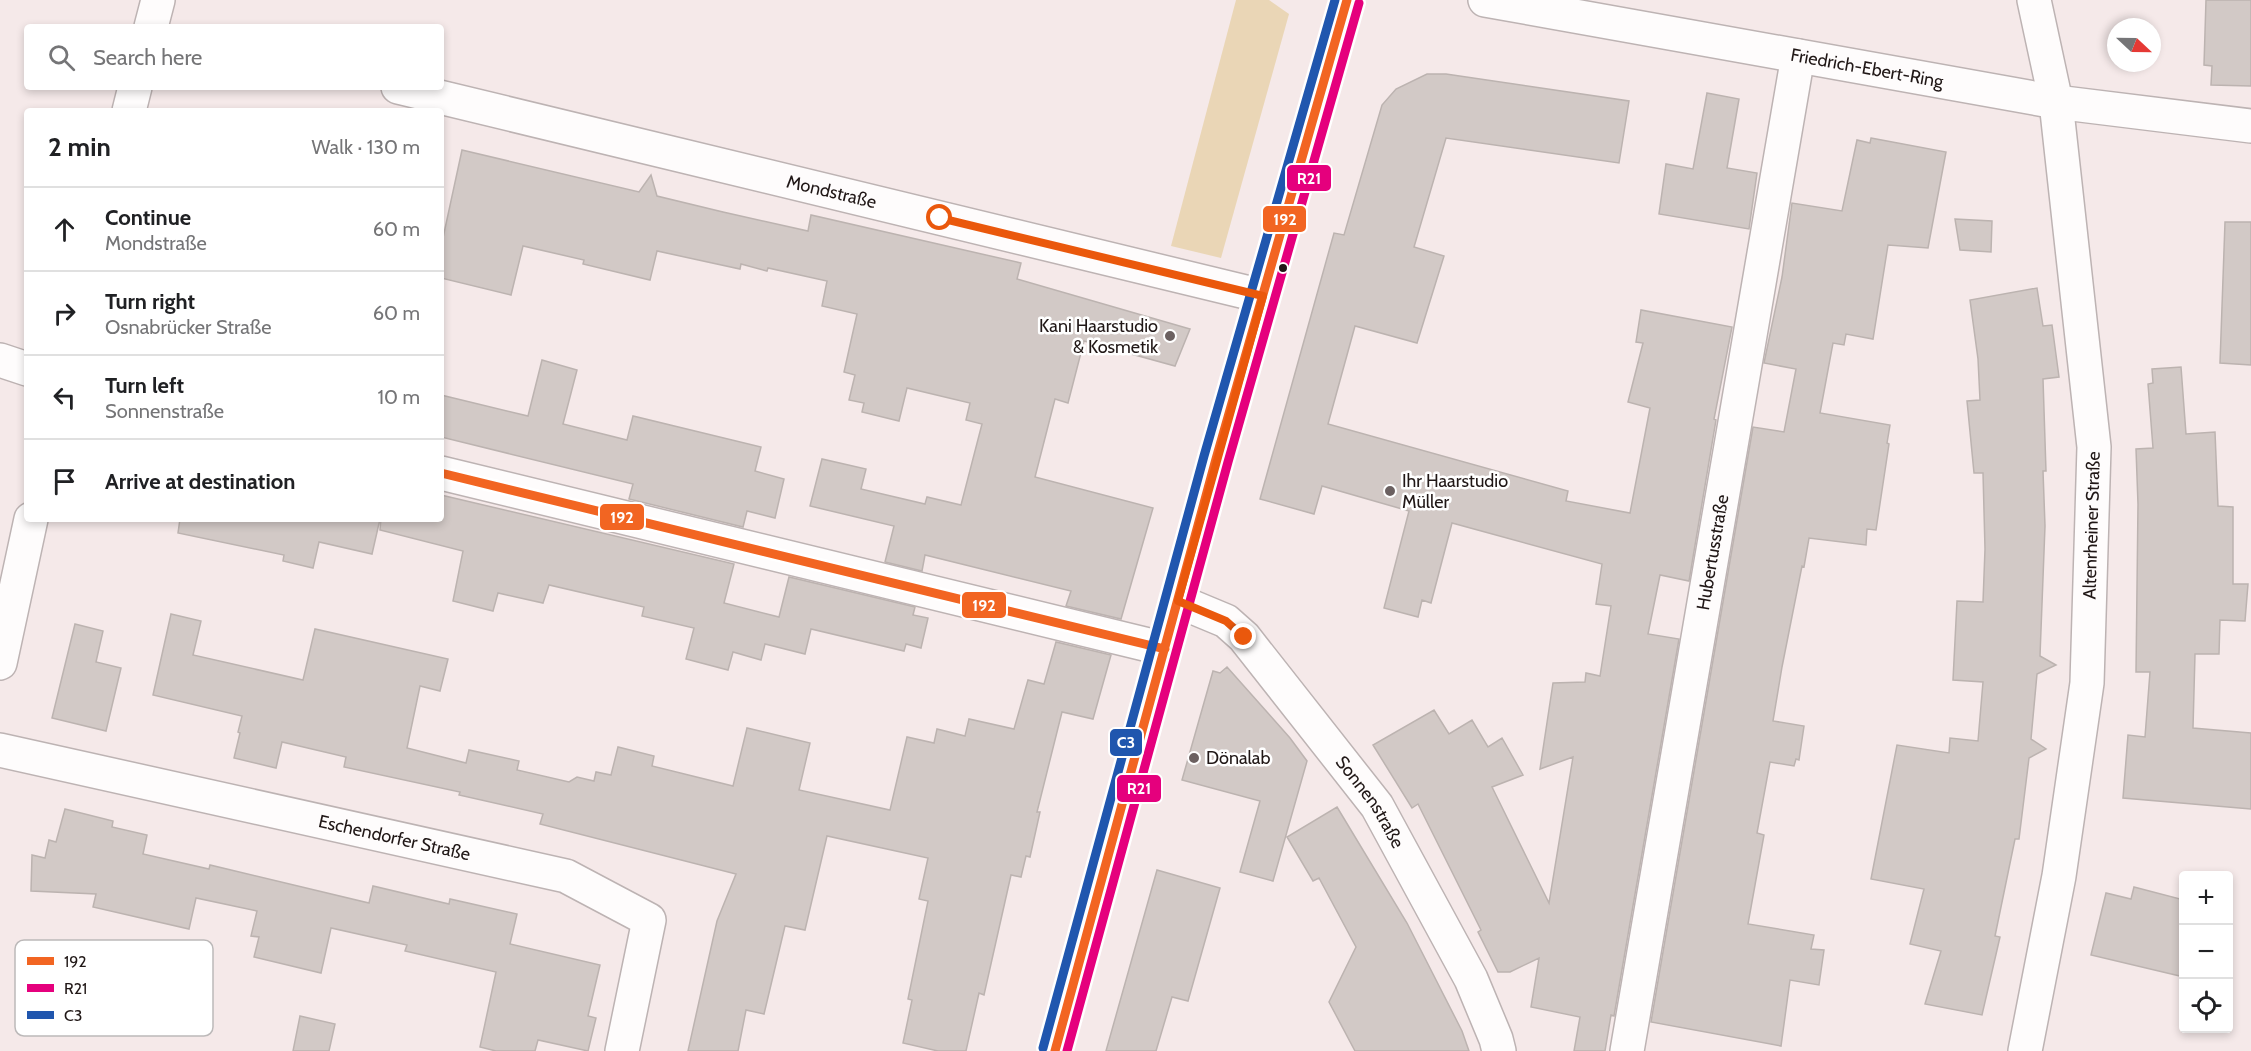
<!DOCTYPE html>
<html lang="en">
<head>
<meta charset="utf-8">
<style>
  body { margin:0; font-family:Cabin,sans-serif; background:#f6f6f6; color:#202124 }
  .controls { position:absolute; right:18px; bottom:18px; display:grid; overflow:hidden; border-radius:6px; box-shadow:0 3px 9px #0003 }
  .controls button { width:54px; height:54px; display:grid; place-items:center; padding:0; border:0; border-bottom:2px solid #e0e0e0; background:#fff; color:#202124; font:30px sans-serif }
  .compass { position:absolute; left:2107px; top:18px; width:54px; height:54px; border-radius:50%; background:#fff; box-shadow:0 3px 9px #0003; rotate:112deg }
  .stop { position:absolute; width:18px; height:18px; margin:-14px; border:4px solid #ea580c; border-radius:50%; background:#fff }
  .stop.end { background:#ea580c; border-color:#fff; box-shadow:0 2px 6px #0008 }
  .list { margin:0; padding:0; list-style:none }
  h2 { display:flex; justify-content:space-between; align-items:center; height:78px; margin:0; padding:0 24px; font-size:26px }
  h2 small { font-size:20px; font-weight:400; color:#757577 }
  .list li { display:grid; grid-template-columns:39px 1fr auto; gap:18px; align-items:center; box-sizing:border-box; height:84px; padding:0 24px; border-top:2px solid #e0e0e0 }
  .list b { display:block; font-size:22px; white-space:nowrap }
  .list p { margin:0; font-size:20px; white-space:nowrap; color:#757577 }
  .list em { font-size:20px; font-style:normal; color:#757577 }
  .icon { flex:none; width:33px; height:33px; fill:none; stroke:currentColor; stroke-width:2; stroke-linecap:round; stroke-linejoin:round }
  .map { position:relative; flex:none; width:2251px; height:1051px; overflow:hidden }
  .search { position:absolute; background:#fff; box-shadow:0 3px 9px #0003; left:24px; top:24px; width:420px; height:66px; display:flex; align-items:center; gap:15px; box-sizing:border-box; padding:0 21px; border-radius:6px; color:#757577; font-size:22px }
  .panel { position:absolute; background:#fff; box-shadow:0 3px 9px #0003; left:24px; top:108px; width:420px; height:414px; border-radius:6px }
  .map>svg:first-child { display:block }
</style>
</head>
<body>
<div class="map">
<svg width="2251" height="1051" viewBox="0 0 2251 1051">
  <rect width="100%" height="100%" fill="#f5e9e9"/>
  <!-- green -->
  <path fill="#ead6b6" d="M1236,0H1269L1289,14L1221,258L1171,246Z"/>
  <!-- building -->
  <path fill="#d2c9c6" stroke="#bcb3b0" stroke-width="1.5" d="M2206,0H2251V86L2211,85L2212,66L2204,65Z
    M1427,74H1446L1629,101L1619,163L1446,138L1414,247L1444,256L1417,343L1355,326L1328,424L1568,491L1566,501L1630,513L1650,408L1628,402L1643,343L1636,342L1641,310L1732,327L1714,419L1716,420L1689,581L1660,575L1648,634L1679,639L1614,1016L1611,1015L1605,1051H1574L1580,1017L1531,1007L1539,958L1510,972H1498L1478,932L1481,930L1418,804L1412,808L1373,745L1434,710L1449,734L1472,720L1488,747L1502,738L1523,775L1492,787L1549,903L1573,757L1540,769L1553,683L1585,682L1586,673L1600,676L1611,606L1596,604L1602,564L1452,523L1431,603L1422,600L1418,617L1384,608L1409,511L1322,486L1314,514L1260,499L1334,233L1344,235L1382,105L1396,89Z
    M1707,93L1739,99L1727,168L1757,173L1749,229L1659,214L1666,164L1693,169Z
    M1871,138L1946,152L1928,248L1888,245L1873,339L1846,334L1844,345L1833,343L1820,413L1890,425L1887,443L1889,444L1876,530L1867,529L1866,545L1809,538L1804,567L1802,566L1782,667L1773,721L1804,726L1799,760L1796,759L1794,766L1770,762L1757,833L1764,835L1748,924L1814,935L1811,949L1824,950L1819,985L1790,980L1781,1046L1651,1022L1753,427L1784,432L1796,369L1764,363L1782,277L1792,203L1842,211L1857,140L1870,143Z
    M462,150L639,192L651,175L657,196L723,212L808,231L811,215L1021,263L1017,279L1190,329L1175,366L1084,341L1068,403L1055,399L1035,477L1153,508L1121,619L1066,606L1071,591L925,555L922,571L885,562L894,526L810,506L822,459L866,469L861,489L925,504L927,497L961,505L982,424L966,420L970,403L907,388L899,421L862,412L864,403L849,400L855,375L844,372L857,314L822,306L827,281L768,268L767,271L741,264L740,269L657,251L650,280L583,264L584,260L523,246L511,295L441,278V247Z
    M1955,219L1992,221L1991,252L1960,250Z
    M2225,222H2251V365L2220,363Z
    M2037,288L2043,326L2052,325L2059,377L2043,379L2046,471H2043L2045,526L2040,656L2056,665L2037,674L2031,739L2046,749L2029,758L2019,839H2015L1995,936L2000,937L1982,1015L1925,1004L1941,951L1910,944L1924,889L1871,879L1897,745L1949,753L1950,738L1978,741L1983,682L1953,680L1957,601L1983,602L1985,549L1983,473H1974L1967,401L1980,400L1978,359L1970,300Z
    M542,360L577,370L563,424L627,440L633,416L761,447L755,471L784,479L775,518L747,511L743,527L629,499L633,484L441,437V395L528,416Z
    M2181,367L2186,434L2215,432L2218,506L2233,507V584H2248L2245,621L2220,620L2219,654H2195L2193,728L2251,733V809L2123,798L2128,735L2145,737L2150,672H2136L2138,504L2136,449L2153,448L2148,384L2153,383L2152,369Z
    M441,495L734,564L724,603L779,617L789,577L915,607L913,615L928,618L921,648L906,644L904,651L811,629L805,654L765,644L761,660L733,652L728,670L686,659L694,628L642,616L644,607L549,585L543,603L498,593L493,611L453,601L463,551L380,530L381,519H441Z
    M180,519H380L372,554L319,542L313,568L283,561L284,555L178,533Z
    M171,614L201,621L193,655L303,680L315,629L448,659L440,691L420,686L407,748L466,763L469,750L519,761L517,770L569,782L577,777L594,781L596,772L611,775L618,747L654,756L652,766L733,786L747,728L810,743L799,790L890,810L907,737L934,743L937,729L965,736L969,719L1014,729L1028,680L1044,684L1056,642L1111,655L1093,719L1062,712L1037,812H1040L1030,857L1026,856L1021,877L1011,875L984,995L979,993L966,1051H938L903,1043L912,1000L908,999L928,901L919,899L928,858L827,836L805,930L785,926L764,1014L746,1010L738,1051H688L717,921L736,874L540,824L543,814L459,795L460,792L344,767L346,757L282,742L276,768L234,758L240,733L238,732L242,716L153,695Z
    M75,624L103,631L96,662L121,668L106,731L52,718Z
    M1227,667L1290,738L1307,761L1273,881L1240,872L1260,801L1182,780L1213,671L1220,673Z
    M1337,807L1407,923L1462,1031L1469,1051H1355L1329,1002L1356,947L1319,878L1313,881L1287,837Z
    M65,809L113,821L112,827L147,835L143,854L209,869L210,865L369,903L373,886L449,904L450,899L517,914L510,944L600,965L588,1016L596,1018L588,1051L538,1040L535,1051H496L480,1047L496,972L405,951L407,945L331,928L321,973L254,957L259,937L251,936L257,911L196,898L189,929L93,907L96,894L31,891L32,855L45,858L49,840L56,842Z
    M1157,870L1220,888L1188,1001L1172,997L1156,1051H1106Z
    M2134,887L2184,900V977L2091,955L2106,893L2131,899Z
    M300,1016L335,1024L329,1051H293Z"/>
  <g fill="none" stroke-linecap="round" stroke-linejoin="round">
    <defs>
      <g id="minor">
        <path id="s1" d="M1485,0L2056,102L2251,126"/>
        <path d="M151,27L158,0"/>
        <path id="s2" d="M398,87L1262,296"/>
        <path d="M129,111L135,87"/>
        <path d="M0,360L27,369"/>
        <path d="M441,473L1165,649"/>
        <path id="s3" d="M1178,601L1226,621L1244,637L1377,806L1471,979L1496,1039L1499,1051"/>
        <path d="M0,663L31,519"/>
        <path id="s4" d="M0,750L566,876L649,920L622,1051"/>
        <path id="s5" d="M1627,1051L1798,56"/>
        <path id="s6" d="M2025,1051L2059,876L2087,683L2094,447L2056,102L2034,0"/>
      </g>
      <path id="major" d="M1055,1051L1216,459L1347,0"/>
    </defs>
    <!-- minor casing -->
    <use href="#minor" stroke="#bdb3b3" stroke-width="36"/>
    <!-- major casing -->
    <use href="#major" stroke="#bcaab0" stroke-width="36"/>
    <!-- minor -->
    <use href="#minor" stroke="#fefcfc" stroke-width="33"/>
    <!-- major -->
    <use href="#major" stroke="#f3eaee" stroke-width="33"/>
    <defs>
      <path id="bus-1" d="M441,473L1165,649
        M1055,1051L1216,459L1347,0"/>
      <path id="bus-2" d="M1067,1051L1228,462L1359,3"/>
      <path id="bus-3" d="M1043,1048L1204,456L1335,0"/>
    </defs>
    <!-- bus-1 casing -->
    <use href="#bus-1" stroke="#fff" stroke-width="14"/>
    <!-- bus-2 casing -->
    <use href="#bus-2" stroke="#fff" stroke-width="14"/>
    <!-- bus-3 casing -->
    <use href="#bus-3" stroke="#fff" stroke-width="14"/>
    <!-- bus-1 -->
    <use href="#bus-1" stroke="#f26522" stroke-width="9"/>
    <!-- bus-2 -->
    <use href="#bus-2" stroke="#e5007d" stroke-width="9"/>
    <!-- bus-3 -->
    <use href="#bus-3" stroke="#2056ae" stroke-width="9"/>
  </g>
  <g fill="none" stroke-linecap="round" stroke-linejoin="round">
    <!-- route -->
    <path stroke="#ea580c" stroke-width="8" d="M940,218L1263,296L1178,601L1226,621L1244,637"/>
  </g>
  <!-- markers -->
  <circle fill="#201716" stroke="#fff" stroke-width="2" cx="1283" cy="268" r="5"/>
  <g fill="#6b6060" stroke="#fff" stroke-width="2">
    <circle cx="1170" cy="336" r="6"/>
    <circle cx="1390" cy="491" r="6"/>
    <circle cx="1194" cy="758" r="6"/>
  </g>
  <g text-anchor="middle" stroke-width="5" stroke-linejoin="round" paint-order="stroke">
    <!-- street labels -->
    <g font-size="18" fill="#201716" stroke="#fff">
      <text dy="6" stroke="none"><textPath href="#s1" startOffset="388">Friedrich-Ebert-Ring</textPath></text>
      <text dy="6" stroke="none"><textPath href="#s2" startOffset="446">Mondstraße</textPath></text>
      <text dy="6" stroke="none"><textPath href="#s6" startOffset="531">Altenrheiner Straße</textPath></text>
      <text dy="6" stroke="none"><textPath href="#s5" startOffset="506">Hubertusstraße</textPath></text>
      <text dy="6" stroke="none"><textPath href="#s3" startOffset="284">Sonnenstraße</textPath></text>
      <text dy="6" stroke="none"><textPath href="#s4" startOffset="404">Eschendorfer Straße</textPath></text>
    </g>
    <!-- poi labels -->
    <g font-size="18" fill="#201716" stroke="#fff" text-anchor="start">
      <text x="1158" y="332" text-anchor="end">Kani Haarstudio<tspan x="1158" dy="21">&amp; Kosmetik</tspan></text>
      <text x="1402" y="487">Ihr Haarstudio<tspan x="1402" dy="21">Müller</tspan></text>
      <text x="1206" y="764">Dönalab</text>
    </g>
  </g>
  <!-- legend -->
  <rect x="15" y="940" width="198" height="96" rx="9" fill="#fff" stroke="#bcb9b9" stroke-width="1.5"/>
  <rect x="27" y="957" width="27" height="8" fill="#f26522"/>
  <rect x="27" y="984" width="27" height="8" fill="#e5007d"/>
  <rect x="27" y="1011" width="27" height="8" fill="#2056ae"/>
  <g font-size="16" fill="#201716">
    <text x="64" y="967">192</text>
    <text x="64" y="994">R21</text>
    <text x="64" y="1021">C3</text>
  </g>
  <g stroke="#fff" stroke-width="2">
    <rect x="1286" y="164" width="46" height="28" rx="6" fill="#e5007d"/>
    <rect x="1262" y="205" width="45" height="28" rx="6" fill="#f26522"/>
    <rect x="599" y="503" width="46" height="28" rx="6" fill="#f26522"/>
    <rect x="961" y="591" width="46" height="28" rx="6" fill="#f26522"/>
    <rect x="1109" y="728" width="34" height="29" rx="6" fill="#2056ae"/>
    <rect x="1116" y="774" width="46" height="29" rx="6" fill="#e5007d"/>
  </g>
  <g font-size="16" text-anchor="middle" font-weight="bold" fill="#fff">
    <text x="1309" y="184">R21</text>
    <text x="1285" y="225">192</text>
    <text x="622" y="523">192</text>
    <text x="984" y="611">192</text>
    <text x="1126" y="748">C3</text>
    <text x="1139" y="794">R21</text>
  </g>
</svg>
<div class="controls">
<button>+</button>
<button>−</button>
<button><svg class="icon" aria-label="locate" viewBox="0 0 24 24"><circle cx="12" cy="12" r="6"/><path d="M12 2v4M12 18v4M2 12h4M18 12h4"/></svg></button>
</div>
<svg class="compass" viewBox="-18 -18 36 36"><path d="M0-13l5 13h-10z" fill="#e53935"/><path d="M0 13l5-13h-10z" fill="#757577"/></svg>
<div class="stop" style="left:940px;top:218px"></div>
<div class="stop end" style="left:1244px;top:637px"></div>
<div class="search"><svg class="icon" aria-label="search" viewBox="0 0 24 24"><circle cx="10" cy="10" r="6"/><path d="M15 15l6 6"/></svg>Search here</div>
<section class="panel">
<h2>2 min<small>Walk · 130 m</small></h2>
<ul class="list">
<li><svg class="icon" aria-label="ahead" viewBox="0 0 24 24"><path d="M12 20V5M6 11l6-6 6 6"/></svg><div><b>Continue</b><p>Mondstraße</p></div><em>60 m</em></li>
<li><svg class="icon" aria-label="right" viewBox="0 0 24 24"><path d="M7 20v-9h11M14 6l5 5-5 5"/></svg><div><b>Turn right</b><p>Osnabrücker Straße</p></div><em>60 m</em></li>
<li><svg class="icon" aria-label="left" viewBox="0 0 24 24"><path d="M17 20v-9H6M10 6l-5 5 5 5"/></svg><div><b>Turn left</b><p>Sonnenstraße</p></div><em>10 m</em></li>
<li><svg class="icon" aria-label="arrive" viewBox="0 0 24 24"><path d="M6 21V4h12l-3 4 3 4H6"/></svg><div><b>Arrive at destination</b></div></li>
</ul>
</section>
</div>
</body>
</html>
